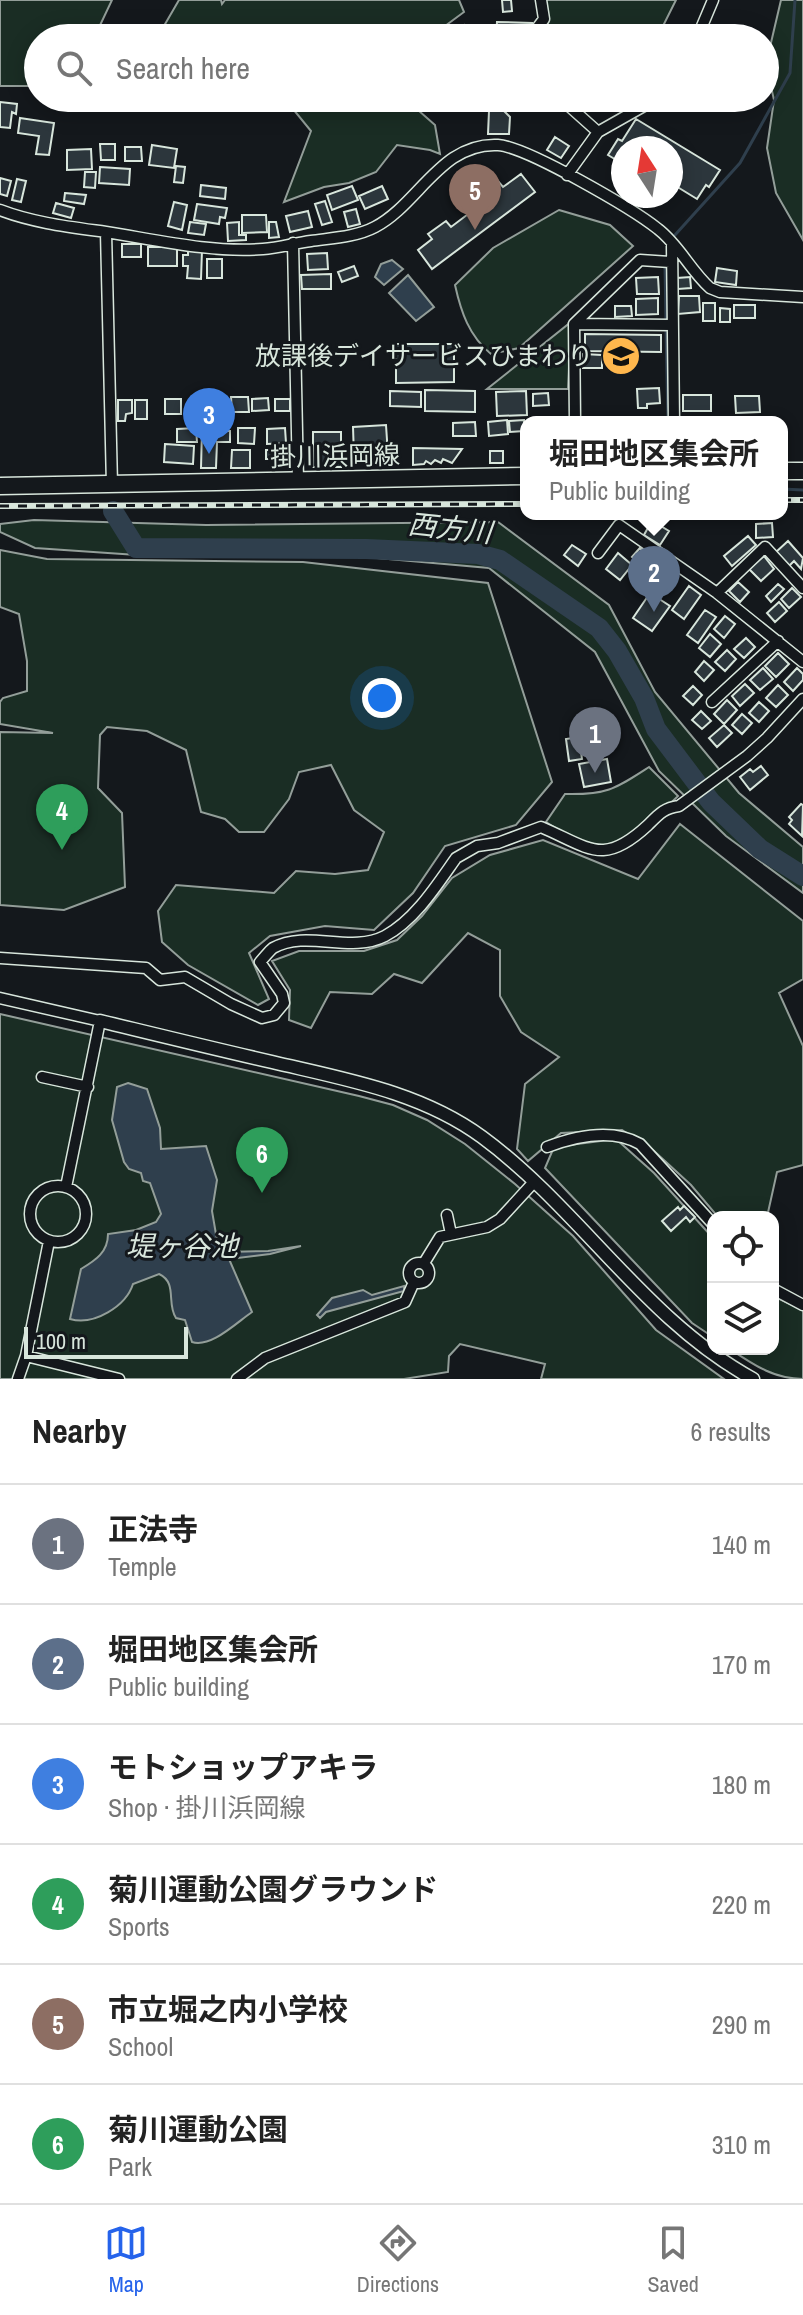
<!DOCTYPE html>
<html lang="en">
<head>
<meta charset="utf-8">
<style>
  body { margin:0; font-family:"Archivo Narrow","Noto Sans JP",sans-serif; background:#f6f6f6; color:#222 }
  .controls { position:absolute; right:24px; bottom:24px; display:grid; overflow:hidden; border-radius:16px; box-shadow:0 4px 20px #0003 }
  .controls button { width:72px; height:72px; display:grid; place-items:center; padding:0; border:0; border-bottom:2px solid #e0e0e0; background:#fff; color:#222; font:40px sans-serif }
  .compass { position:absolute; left:611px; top:136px; width:72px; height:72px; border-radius:50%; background:#fff; box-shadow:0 4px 20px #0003; rotate:348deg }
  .scale { position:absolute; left:24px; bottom:20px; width:164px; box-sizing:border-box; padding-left:8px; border:4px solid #d8e6dc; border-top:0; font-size:22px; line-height:28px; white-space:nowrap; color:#d8e6dc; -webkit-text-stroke:6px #14181c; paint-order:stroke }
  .you { position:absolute; left:382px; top:698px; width:28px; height:28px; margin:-20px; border:6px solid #fff; border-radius:50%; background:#1a73e8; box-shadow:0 0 0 12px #1a73e833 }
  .badge { display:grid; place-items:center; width:52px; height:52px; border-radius:50%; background:#2563eb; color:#fff; font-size:26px; font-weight:700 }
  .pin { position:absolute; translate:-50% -66px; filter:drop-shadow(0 2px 4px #0008) }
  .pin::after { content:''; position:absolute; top:42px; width:28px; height:24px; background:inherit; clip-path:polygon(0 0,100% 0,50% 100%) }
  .popup { position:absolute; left:520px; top:416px; width:268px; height:104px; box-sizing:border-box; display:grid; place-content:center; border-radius:16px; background:#fff; filter:drop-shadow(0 2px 6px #0005); font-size:26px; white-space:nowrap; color:#767676 }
  .popup b { font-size:30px; color:#222 }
  .popup::after { content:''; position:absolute; left:50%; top:100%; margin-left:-16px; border:16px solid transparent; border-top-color:#fff }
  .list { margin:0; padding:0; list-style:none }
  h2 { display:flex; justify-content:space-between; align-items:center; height:104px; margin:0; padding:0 32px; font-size:34px }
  h2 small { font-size:26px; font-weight:400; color:#767676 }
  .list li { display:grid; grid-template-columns:52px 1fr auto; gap:24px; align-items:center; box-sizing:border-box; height:120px; padding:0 32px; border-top:2px solid #e0e0e0 }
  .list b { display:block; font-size:30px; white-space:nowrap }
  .list p { margin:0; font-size:26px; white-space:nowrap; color:#767676 }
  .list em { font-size:26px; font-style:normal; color:#767676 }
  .icon { flex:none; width:44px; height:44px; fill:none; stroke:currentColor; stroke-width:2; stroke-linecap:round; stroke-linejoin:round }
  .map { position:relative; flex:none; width:803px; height:1379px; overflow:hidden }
  .search { position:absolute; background:#fff; box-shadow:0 4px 20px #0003; left:24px; right:24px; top:24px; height:88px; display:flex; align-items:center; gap:20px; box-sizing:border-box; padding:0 28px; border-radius:44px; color:#767676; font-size:30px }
  .sheet { height:824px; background:#fff }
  nav { display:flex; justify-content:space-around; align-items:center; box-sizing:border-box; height:112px; border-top:2px solid #e0e0e0; background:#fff; font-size:22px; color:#767676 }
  nav a { display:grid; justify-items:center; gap:4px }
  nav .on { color:#2563eb }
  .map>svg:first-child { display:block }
</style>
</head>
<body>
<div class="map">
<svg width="803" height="1379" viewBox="0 0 803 1379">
  <rect width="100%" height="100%" fill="#14181c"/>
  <!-- green -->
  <path fill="#1a2d24" stroke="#939e99" stroke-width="2" d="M0,0H112L94,38H38V86H0Z
    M179,0H221L222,4L225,0H459L464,12L441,29V38H208L206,29L182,38H157Z
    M545,0H676L657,38H540V30L548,22Z
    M781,0H803V240L776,193L767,148L774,100L766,64Z
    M284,98H409L410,103L435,125L440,154L430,150L397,145L376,172L349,183L324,187L284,202L311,131Z
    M559,210L610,225L633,246L519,348L491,354C469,336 461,312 455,285L493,248Z
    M571,322L568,389H487Z
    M34,520L206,525L498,522L609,605L655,692L739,793L803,847V893L726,836L659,771L595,652L489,568L276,549L137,555L35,548L0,532V524Z
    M0,550L47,559L303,562L488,583L552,782L516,825L445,846L413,893L374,930L325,926L270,936L249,953L269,999L258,1005L188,965L162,942L158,911L176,885L274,893L296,871L335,874L368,870L384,832L354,810L331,765L299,772L289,799L264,832H239L225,819L201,812L186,750L147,731L107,727L100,735L98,788L122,813L125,887L64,910L0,905V732L53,733L0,724V702L3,698L27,691V661L19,614L0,607Z
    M649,767L678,796C658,815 620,861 589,849C575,843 560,830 546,822L565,794C607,795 615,789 649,767Z
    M680,824L803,921V979L779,993L803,1046V1165L777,1172L767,1217H718L691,1185L653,1150L622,1130L561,1133L528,1161L517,1149L525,1084L559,1057L521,1032L500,996V950L468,933L422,983L394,974L372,994L330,992L311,1028L289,1020L290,990L272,961L299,951H364L397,940L422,916L452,878L490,855L543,840L638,879Z
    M0,1014L359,1096L393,1105L427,1120L465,1144L515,1184L573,1236L656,1330L724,1379H541L545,1364L460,1344L449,1356L448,1372L404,1379H0Z
    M616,1139L654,1173L713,1238V1337L692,1323L545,1168L554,1147Z
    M773,1296L803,1310V1379C774,1379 754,1365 730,1349H773Z"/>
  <!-- water -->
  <path fill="#2f3f4d" stroke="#939e99" stroke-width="2" d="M392,260L403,269L384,285L375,277L381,264Z
    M408,275L434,307L416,321L389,293Z
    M128,1083L147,1089L160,1128L161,1149L206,1146L217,1180L212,1211L218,1246L225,1252L268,1251L301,1246L270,1254L229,1259L252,1312C236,1323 211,1348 192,1342L185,1320L176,1318C166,1303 178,1283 159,1274L133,1284C126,1306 94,1326 70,1319L81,1269C96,1260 108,1252 108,1234L136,1230L156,1222L161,1214L150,1183L143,1181L141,1173L129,1169L124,1162L112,1120L117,1087Z
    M404,1286V1291L326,1312L320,1318L317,1315L332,1298L363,1290L372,1295Z"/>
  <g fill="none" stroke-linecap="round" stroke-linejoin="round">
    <!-- stream -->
    <path stroke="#2f3f4d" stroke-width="3" d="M675,235L740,163L790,73L795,0
      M665,265L666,322
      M666,329L668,422
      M782,489L803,490"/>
    <!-- river -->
    <path stroke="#2f3f4d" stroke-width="20" d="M113,511L136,548L366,549L478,554L500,560L599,628L617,651L644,698L656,729L711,802L760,849L803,876"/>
  </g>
  <!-- building -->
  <path fill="#2c363c" stroke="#d8e6dc" stroke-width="2" d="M502,0H511L512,11L503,12Z
    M497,22L532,23V36L517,38L518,32H507L506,38H496Z
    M464,25L468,38H435L434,35Z
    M603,98H621L620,105L602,103Z
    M0,102L17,104L16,114L12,112L10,128L0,127Z
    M489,111H504L510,117L509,134H488Z
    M20,118L54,123L49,155L36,154L39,136L18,133Z
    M636,119L720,170L709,187L706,185L697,199L671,183V148H623V164L608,155L618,139L622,141Z
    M555,137L569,146L561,158L547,150Z
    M100,144H115V160H101Z
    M152,145L177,149L174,168L149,165Z
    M125,147H141L142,161H125Z
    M91,149L92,169L67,170V150Z
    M176,166L185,167L183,183L174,182Z
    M100,167L130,169L129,185L99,183Z
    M85,172H96L95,188L84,187Z
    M521,174L535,192L432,269L418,250L432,239L428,234L446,221L451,227L488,199L483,192L498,181L503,187Z
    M0,178L11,181L7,196L0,194Z
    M17,179L26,181L21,202L12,200Z
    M201,185L226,188L225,199L200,196Z
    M352,186L358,200L332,210L327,195Z
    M382,186L388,199L365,209L359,196Z
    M65,193L86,195L84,204L64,201Z
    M325,201L332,222L322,225L315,204Z
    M174,202L187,205L182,230L168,226Z
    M56,203L74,208L71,218L53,213Z
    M197,204L227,208L225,218L220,217L219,224L194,220Z
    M356,209L360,224L348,227L344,212Z
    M308,211L312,227L290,232L286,216Z
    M242,215H266L267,232L242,233Z
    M190,222L206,224L204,235L188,233Z
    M239,222V235H246V240L228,241L227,223Z
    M269,222H276L279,237L269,238Z
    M122,244H141V257H122Z
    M148,247H177V266H148Z
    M188,249L202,250L201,279L187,278L188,266H183V255H188Z
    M327,253L328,269L308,270L307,254Z
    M207,259H222V278H207Z
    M354,266L358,276L342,282L338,272Z
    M717,268L737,271L736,285L715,282Z
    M331,274V289H302L301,275Z
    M658,277L659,294H637L636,278Z
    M690,277L691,288L678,289L677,278Z
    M679,296H699L700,312L678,314Z
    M658,298V314L636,315V299Z
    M703,303H715V321H703Z
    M734,305H755V318H734Z
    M615,306H631L632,316L615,317Z
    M720,308L730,309V322H720Z
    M585,334L661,335V352L585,351Z
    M396,344H454V382L396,383Z
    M583,354L602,355V368H583Z
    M659,388L660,403L647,404V408H638L637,389Z
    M425,390L475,391V412L425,411Z
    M390,391L421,392V407L390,406Z
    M526,391L527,415L497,416L496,392Z
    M548,393L549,405L533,406V394Z
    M683,395H711V411H683Z
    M735,396H759L760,412L736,413Z
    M231,397H248L249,412H232Z
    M268,398L269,410L252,411V399Z
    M165,399H181V414H165Z
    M275,399H290V411H275Z
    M118,400H132V413L126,414L125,421H118Z
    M135,400H147V419H135Z
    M226,400V413L210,414V401Z
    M189,403H203L202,417H188Z
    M507,420L508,434L489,436L488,422Z
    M524,420V431L510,432L509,421Z
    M475,422L476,436H453V423Z
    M386,425L388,455L354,457L353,427Z
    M196,428L197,442H177V429Z
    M238,428H255L254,444L238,443Z
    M285,428L286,443L267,444V429Z
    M202,430L230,431V442H217L216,468H201Z
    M313,432H341V467H313Z
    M165,444L194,446L193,464L164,462Z
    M413,448L462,449L452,463L443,459L441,463L435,460L431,464L426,461L424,464L413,465Z
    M232,450H250V468H231Z
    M266,450H281V459H266Z
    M490,451H503V463H490Z
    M772,523L773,537L756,538V524Z
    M650,524L659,525L669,531L660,545L644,535Z
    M748,536L756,545L732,566L724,556Z
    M788,541L803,558L801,569L794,561L789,566L776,552Z
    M572,545L586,554L578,566L564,555Z
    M640,548L651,557L643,566L632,557Z
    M618,553L632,565L620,580L606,569Z
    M764,556L774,569L761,581L749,569Z
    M738,582L749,592L740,602L729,591Z
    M778,584L784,589L771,602L766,596Z
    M689,586L701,595L684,619L672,610Z
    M792,588L801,597L789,608L781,599Z
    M650,593L670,606L652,631L633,618Z
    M779,602L787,611L775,622L767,613Z
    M705,610L716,617L698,643L687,635Z
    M725,616L735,624L724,638L714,629Z
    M710,634L721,644L710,657L699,648Z
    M746,638L755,647L744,658L734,649Z
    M727,650L736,659L725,671L715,662Z
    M778,653L789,664L776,677L765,666Z
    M704,661L714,670L704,681L695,672Z
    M763,668L773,679L760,690L750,680Z
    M797,668L803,674V680L793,691L784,682Z
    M745,684L754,693L740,706L732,696Z
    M778,685L788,695L776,707L766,698Z
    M693,686L702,695L693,705L683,696Z
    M727,700L737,710L724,724L714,714Z
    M759,702L769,711L759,722L749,713Z
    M701,711L711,721L702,729L692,720Z
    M742,714L752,723L742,734L732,725Z
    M724,725L732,733L717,747L709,738Z
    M608,727L611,746L587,751L584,731Z
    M579,737L582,759L569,761L566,739Z
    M607,759L611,782L584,787L579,764Z
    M761,766L768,775L750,790L740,777L750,769L753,772Z
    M801,804L803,805L802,836L789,824L792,820L789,817Z
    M684,1206L695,1217L690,1222L686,1217L671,1231L662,1221L678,1207L680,1210Z"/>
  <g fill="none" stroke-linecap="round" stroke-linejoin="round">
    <defs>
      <path id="minor" d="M536,38L538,27L544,19L541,0
        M697,38L713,0
        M560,98L598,132
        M567,175L598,132L658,98
        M0,210C34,223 70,227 106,232C157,240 211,253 263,249C279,248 295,243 311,241C332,238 356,237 375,227C419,204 441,142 498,145C527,147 633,209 658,229C679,245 690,270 710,288L720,292L803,297
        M106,232L112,485
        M293,243L298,480
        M672,244L674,422
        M574,324L640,260L670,262
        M575,422L574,324L672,325
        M598,553L619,525L717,593L803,662
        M717,593L765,547L803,588
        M712,702L778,641
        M0,958L146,968L160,980L185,977L231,1004L262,1018L274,1015L284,1003L282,994L260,962C264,958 269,951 273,948C307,929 350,954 385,936C415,920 437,885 456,858L477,846L498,843L541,827C590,848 603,867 648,825C659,814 664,808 679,806L747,756L767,738L803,699
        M0,998L100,1021L66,1187
        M42,1077L88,1087
        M547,1147C576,1136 612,1128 640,1144L713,1224
        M30 1214a28 28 0 1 1 56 0a28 28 0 1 1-56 0Z
        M447,1215L451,1234
        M409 1273a10 10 0 1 1 20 0a10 10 0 1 1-20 0Z
        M424,1263L440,1237L487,1227L500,1219L533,1183
        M773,1289L803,1305
        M26,1356L119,1379
        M18,1379L26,1356L49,1241
        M237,1379L265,1358L405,1302L414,1282"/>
      <path id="tertiary" d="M100,1021C158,1035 215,1049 272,1062C344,1079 421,1092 482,1137C580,1209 645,1320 753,1379"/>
      <path id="primary" d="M782,471H803
        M0,486L526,476"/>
    </defs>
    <!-- minor casing -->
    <use href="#minor" stroke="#d8e6dc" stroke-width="13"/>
    <!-- tertiary casing -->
    <use href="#tertiary" stroke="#d8e6dc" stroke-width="15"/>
    <!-- primary casing -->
    <use href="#primary" stroke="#d8e6dc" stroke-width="19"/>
    <!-- minor -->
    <use href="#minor" stroke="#14181c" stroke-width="10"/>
    <!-- tertiary -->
    <use href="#tertiary" stroke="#14181c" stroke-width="12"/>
    <!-- primary -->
    <use href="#primary" stroke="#14181c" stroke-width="16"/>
    <defs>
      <path id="rail" d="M782,500H803
        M0,506L526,504"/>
    </defs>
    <!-- rail casing -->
    <use href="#rail" stroke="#d8e6dc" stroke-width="6"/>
    <!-- rail -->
    <use href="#rail" stroke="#14181c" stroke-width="3" stroke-dasharray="9" stroke-linecap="butt"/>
  </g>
  <!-- icons -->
  <defs>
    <symbol id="school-disc" viewBox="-11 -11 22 22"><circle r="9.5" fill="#ffb74d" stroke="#14181c"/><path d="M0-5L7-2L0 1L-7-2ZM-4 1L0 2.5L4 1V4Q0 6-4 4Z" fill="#111"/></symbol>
  </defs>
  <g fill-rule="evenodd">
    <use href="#school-disc" x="599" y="334" width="44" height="44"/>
  </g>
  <g text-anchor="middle" stroke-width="6" stroke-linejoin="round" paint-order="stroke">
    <!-- poi labels -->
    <g font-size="26" fill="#d8e6dc" stroke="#14181c" text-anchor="end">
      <text x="593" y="365">放課後デイサービスひまわり</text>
    </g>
    <!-- street labels -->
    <g font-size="26" fill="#d8e6dc" stroke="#14181c">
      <text transform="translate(335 456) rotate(-1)" y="9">掛川浜岡線</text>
    </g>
    <!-- water labels -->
    <g font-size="28" font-style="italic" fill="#d8e6dc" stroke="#14181c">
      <text transform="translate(450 528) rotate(6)" y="10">西方川</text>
      <text x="182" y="1256">堤ヶ谷池</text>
    </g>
  </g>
</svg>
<div class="controls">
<button><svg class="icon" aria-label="locate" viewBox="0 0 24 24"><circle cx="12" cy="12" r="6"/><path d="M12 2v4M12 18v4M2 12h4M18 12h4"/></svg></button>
<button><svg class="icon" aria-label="layers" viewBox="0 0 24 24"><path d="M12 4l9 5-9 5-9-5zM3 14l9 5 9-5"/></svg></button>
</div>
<svg class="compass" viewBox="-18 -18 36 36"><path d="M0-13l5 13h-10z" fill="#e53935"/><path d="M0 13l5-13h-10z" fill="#767676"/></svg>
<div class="scale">100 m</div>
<div class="you"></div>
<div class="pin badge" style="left:595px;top:773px;background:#6b7280">1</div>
<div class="pin badge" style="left:654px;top:612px;background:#5c6f8a">2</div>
<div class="popup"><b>堀田地区集会所</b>Public building</div>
<div class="pin badge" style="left:209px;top:454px;background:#3f7fe0">3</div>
<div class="pin badge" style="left:62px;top:850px;background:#2e9e5b">4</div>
<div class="pin badge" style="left:475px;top:230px;background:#8d6e63">5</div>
<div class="pin badge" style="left:262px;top:1193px;background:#2e9e5b">6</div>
<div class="search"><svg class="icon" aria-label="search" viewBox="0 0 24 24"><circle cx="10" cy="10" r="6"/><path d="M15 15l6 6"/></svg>Search here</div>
</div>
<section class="sheet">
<h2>Nearby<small>6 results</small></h2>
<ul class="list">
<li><span class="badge" style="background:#6b7280">1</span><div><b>正法寺</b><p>Temple</p></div><em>140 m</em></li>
<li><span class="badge" style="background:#5c6f8a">2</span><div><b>堀田地区集会所</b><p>Public building</p></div><em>170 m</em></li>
<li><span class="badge" style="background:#3f7fe0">3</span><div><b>モトショップアキラ</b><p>Shop · 掛川浜岡線</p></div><em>180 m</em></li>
<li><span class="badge" style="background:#2e9e5b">4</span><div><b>菊川運動公園グラウンド</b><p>Sports</p></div><em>220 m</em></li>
<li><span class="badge" style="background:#8d6e63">5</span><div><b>市立堀之内小学校</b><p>School</p></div><em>290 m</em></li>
<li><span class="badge" style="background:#2e9e5b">6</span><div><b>菊川運動公園</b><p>Park</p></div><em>310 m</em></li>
</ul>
</section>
<nav>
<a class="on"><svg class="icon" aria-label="map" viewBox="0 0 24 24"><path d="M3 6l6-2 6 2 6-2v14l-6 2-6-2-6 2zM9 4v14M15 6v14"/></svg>Map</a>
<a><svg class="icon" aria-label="directions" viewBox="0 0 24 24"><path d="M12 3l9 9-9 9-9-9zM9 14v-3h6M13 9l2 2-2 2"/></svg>Directions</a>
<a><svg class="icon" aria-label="saved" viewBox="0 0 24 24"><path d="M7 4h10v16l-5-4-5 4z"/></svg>Saved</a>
</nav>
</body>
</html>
